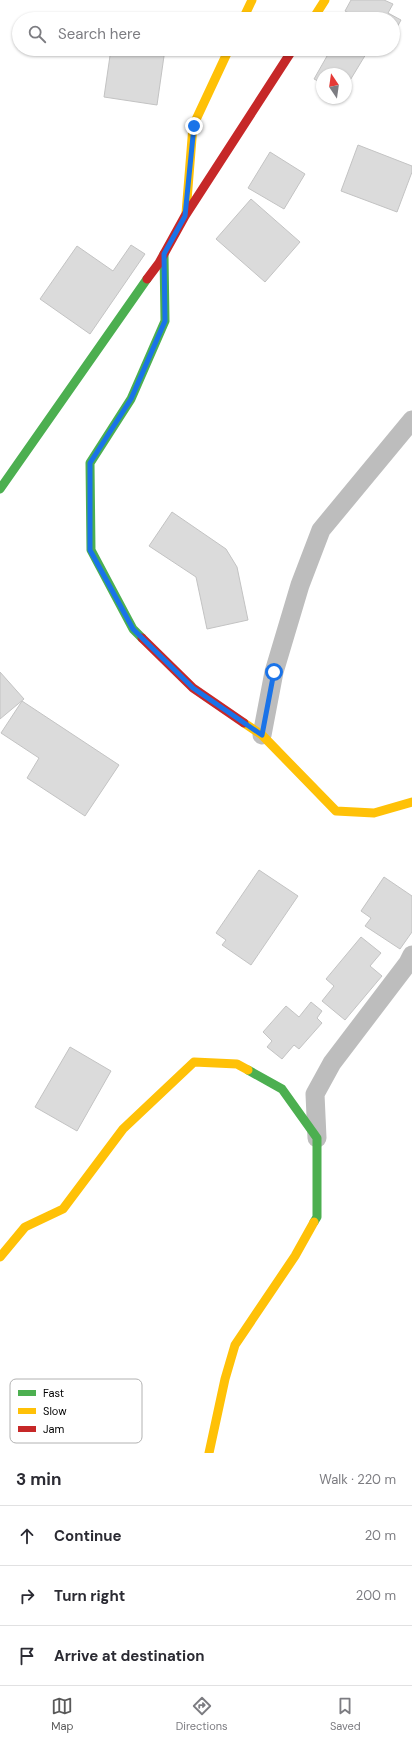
<!DOCTYPE html>
<html lang="en">
<head>
<meta charset="utf-8">
<style>
  body { margin:0; font-family:"DM Sans",sans-serif; background:#f2f2f3; color:#2b2b33 }
  .compass { position:absolute; left:316px; top:68px; width:36px; height:36px; border-radius:50%; background:#fff; box-shadow:0 1px 3px #0004; rotate:347deg }
  .stop { position:absolute; width:12px; height:12px; margin:-9px; border:3px solid #1a73e8; border-radius:50%; background:#fff }
  .stop.end { background:#1a73e8; border-color:#fff; box-shadow:0 1px 4px #0008 }
  .list { margin:0; padding:0; list-style:none }
  h2 { display:flex; justify-content:space-between; align-items:center; height:52px; margin:0; padding:0 16px; font-size:17px }
  h2 small { font-size:13px; font-weight:400; color:#7c7c81 }
  .list li { display:grid; grid-template-columns:26px 1fr auto; gap:12px; align-items:center; box-sizing:border-box; height:60px; padding:0 16px; border-top:1px solid #e1e1e2 }
  .list b { display:block; font-size:15px; white-space:nowrap }
  .list em { font-size:13px; font-style:normal; color:#7c7c81 }
  .icon { flex:none; width:22px; height:22px; fill:none; stroke:currentColor; stroke-width:2; stroke-linecap:round; stroke-linejoin:round }
  .map { position:relative; flex:none; width:412px; height:1453px; overflow:hidden }
  .search { position:absolute; background:#fff; box-shadow:0 1px 3px #0004; left:12px; right:12px; top:12px; height:44px; display:flex; align-items:center; gap:10px; box-sizing:border-box; padding:0 14px; border-radius:22px; color:#7c7c81; font-size:15px }
  .sheet { height:232px; background:#fff }
  nav { display:flex; justify-content:space-around; align-items:center; box-sizing:border-box; height:56px; border-top:1px solid #e1e1e2; background:#fff; font-size:11px; color:#7c7c81 }
  nav a { display:grid; justify-items:center; gap:2px }
  nav .on { color:#595959 }
  .map>svg:first-child { display:block }
</style>
</head>
<body>
<div class="map">
<svg width="412" height="1453" viewBox="0 0 412 1453">
  <rect width="100%" height="100%" fill="#fff"/>
  <!-- building -->
  <path fill="#dbdbdb" stroke="#c3c3c3" d="M351,0H384L393,4L388,13L401,20L393,35V19H360L345,11Z
    M111,49H165L157,105L104,97Z
    M331,49H369L346,87V74H322V83L314,79Z
    M358,145L412,166V172L397,212L341,191Z
    M270,152L305,174L284,209L248,188Z
    M251,199L300,242L265,282L216,239Z
    M131,245L145,254L90,334L40,299L77,246L113,271Z
    M172,512L226,549L237,567L248,620L207,629L196,577L149,546Z
    M0,672L24,699L0,719Z
    M22,701L119,765L85,816L27,778L39,758L1,733Z
    M259,870L298,896L251,965L222,945L226,940L216,933Z
    M384,877L412,896V932L400,949L365,926L371,918L361,911Z
    M361,937L381,953L370,966L382,976L345,1020L322,1001L334,986L326,979Z
    M311,1002L322,1011L317,1018L322,1023L299,1049L294,1045L282,1059L267,1047L272,1041L263,1032L286,1006L299,1017Z
    M70,1047L111,1071L77,1131L35,1107Z"/>
  <g fill="none" stroke-linecap="round" stroke-linejoin="round">
    <!-- street -->
    <path stroke="#bdbdbd" stroke-width="19" d="M262,735L274,672L300,585L321,530L412,420
      M317,1138L315,1094L332,1063L408,963L412,955"/>
    <!-- fast -->
    <path stroke="#4caf50" stroke-width="9" d="M0,489L147,279
      M142,638L133,629L91,550L90,463L131,399L165,321L164,254
      M248,1070L282,1089L317,1138V1217L314,1222"/>
    <!-- slow -->
    <path stroke="#ffc107" stroke-width="9" d="M243,19L252,0
      M313,19L325,0
      M186,213L193,126L229,49
      M244,723L262,735L336,811L374,813L412,802
      M0,1257L25,1227L63,1209L123,1129L194,1062L237,1064L248,1070
      M209,1453L225,1379L235,1345L295,1256L314,1222"/>
    <!-- jam -->
    <path stroke="#c62828" stroke-width="9" d="M147,279L159,263L185,216L293,49
      M142,638L193,688L244,723"/>
  </g>
  <g fill="none" stroke-linecap="round" stroke-linejoin="round">
    <!-- route -->
    <path stroke="#1a73e8" stroke-width="5" d="M194,126L185,216L164,254L165,321L131,399L90,463V550L133,629L193,688L262,735L274,672"/>
  </g>
  <!-- legend -->
  <rect x="10" y="1379" width="132" height="64" rx="6" fill="#fff" stroke="#b2b2b2" stroke-width="1"/>
  <rect x="18" y="1390" width="18" height="6" fill="#4caf50"/>
  <rect x="18" y="1408" width="18" height="6" fill="#ffc107"/>
  <rect x="18" y="1426" width="18" height="6" fill="#c62828"/>
  <g font-size="11" fill="#000">
    <text x="43" y="1397">Fast</text>
    <text x="43" y="1415">Slow</text>
    <text x="43" y="1433">Jam</text>
  </g>
</svg>
<svg class="compass" viewBox="-18 -18 36 36"><path d="M0-13l5 13h-10z" fill="#e53935"/><path d="M0 13l5-13h-10z" fill="#7c7c81"/></svg>
<div class="stop" style="left:274px;top:672px"></div>
<div class="stop end" style="left:194px;top:126px"></div>
<div class="search"><svg class="icon" aria-label="search" viewBox="0 0 24 24"><circle cx="10" cy="10" r="6"/><path d="M15 15l6 6"/></svg>Search here</div>
</div>
<section class="sheet">
<h2>3 min<small>Walk · 220 m</small></h2>
<ul class="list">
<li><svg class="icon" aria-label="ahead" viewBox="0 0 24 24"><path d="M12 20V5M6 11l6-6 6 6"/></svg><div><b>Continue</b></div><em>20 m</em></li>
<li><svg class="icon" aria-label="right" viewBox="0 0 24 24"><path d="M7 20v-9h11M14 6l5 5-5 5"/></svg><div><b>Turn right</b></div><em>200 m</em></li>
<li><svg class="icon" aria-label="arrive" viewBox="0 0 24 24"><path d="M6 21V4h12l-3 4 3 4H6"/></svg><div><b>Arrive at destination</b></div></li>
</ul>
</section>
<nav>
<a class="on"><svg class="icon" aria-label="map" viewBox="0 0 24 24"><path d="M3 6l6-2 6 2 6-2v14l-6 2-6-2-6 2zM9 4v14M15 6v14"/></svg>Map</a>
<a><svg class="icon" aria-label="directions" viewBox="0 0 24 24"><path d="M12 3l9 9-9 9-9-9zM9 14v-3h6M13 9l2 2-2 2"/></svg>Directions</a>
<a><svg class="icon" aria-label="saved" viewBox="0 0 24 24"><path d="M7 4h10v16l-5-4-5 4z"/></svg>Saved</a>
</nav>
</body>
</html>
